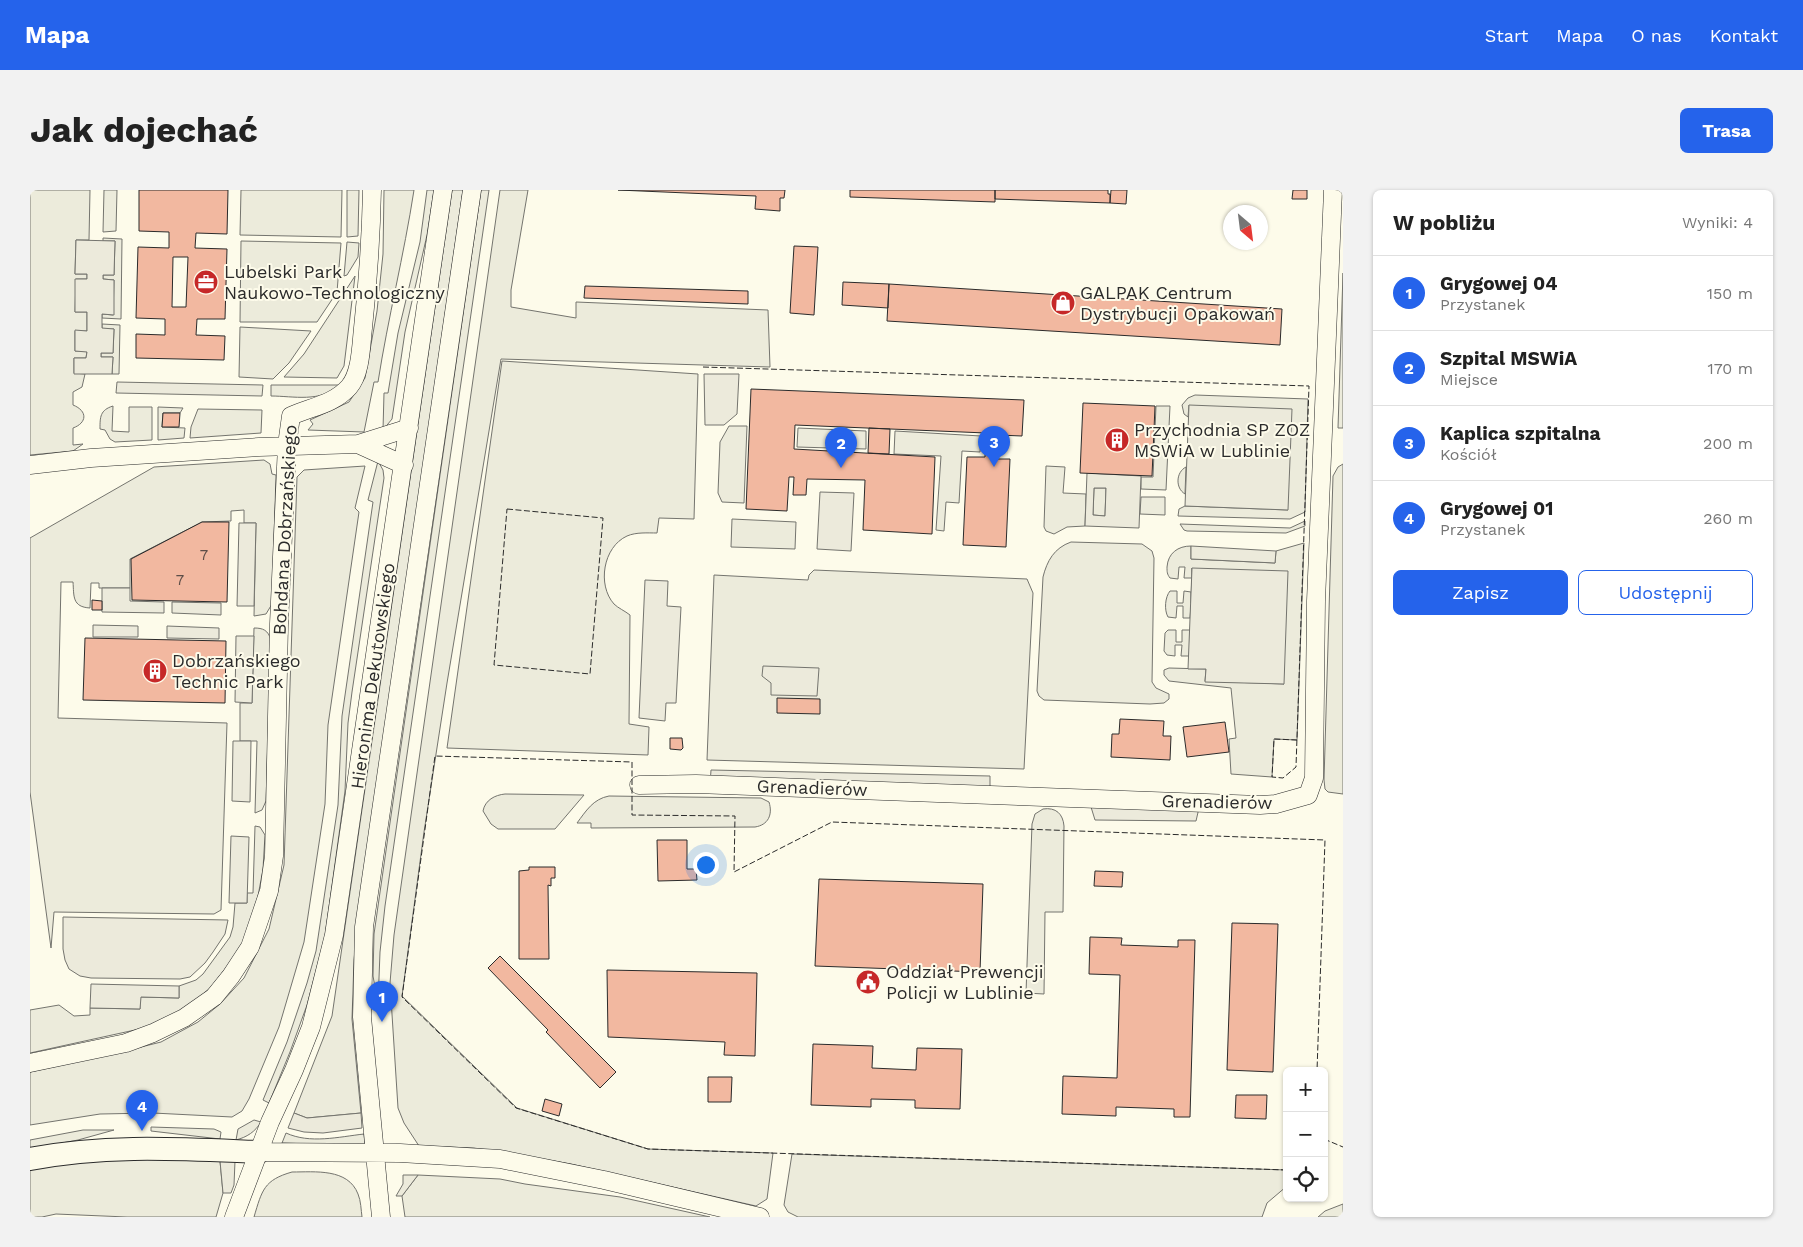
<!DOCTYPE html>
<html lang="pl">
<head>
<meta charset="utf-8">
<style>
  body { margin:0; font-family:"Work Sans",sans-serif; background:#f2f2f2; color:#222 }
  .controls { position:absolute; right:15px; bottom:15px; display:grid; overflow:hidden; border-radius:8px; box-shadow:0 1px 4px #0004 }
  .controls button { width:45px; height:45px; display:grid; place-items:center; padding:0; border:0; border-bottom:1px solid #e0e0e0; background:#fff; color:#222; font:25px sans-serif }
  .compass { position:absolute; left:1193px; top:15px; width:45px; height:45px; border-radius:50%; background:#fff; box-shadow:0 1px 4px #0004; rotate:152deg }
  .you { position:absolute; left:675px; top:674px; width:18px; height:18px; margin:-12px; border:4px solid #fff; border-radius:50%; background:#1a73e8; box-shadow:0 0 0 8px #1a73e833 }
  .badge { display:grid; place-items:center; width:32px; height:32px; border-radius:50%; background:#2563eb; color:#fff; font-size:16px; font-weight:700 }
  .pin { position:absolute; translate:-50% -41px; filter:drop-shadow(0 1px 2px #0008) }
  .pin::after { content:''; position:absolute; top:26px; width:18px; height:15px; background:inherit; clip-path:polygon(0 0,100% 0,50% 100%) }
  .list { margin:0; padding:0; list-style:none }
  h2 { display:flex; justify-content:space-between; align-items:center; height:65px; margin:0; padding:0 20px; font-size:21px }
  h2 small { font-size:16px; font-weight:400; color:#767676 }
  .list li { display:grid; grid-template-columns:32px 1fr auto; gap:15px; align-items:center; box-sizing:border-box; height:75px; padding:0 20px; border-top:1px solid #e0e0e0 }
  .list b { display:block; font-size:19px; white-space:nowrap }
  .list p { margin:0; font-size:16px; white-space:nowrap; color:#767676 }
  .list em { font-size:16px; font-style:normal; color:#767676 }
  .actions { display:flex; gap:10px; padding:15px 20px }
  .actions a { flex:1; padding:11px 0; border:1px solid #2563eb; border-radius:8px; text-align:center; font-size:18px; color:#2563eb }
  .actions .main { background:#2563eb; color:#fff }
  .icon { flex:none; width:28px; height:28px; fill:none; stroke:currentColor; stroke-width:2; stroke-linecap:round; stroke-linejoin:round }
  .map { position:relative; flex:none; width:1313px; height:1027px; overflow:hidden; border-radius:8px }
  header { display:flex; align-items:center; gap:30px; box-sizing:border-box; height:70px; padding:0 25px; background:#2563eb; color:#fff }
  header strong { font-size:24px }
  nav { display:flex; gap:28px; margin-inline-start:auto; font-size:18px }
  .intro { display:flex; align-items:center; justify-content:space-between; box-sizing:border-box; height:120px; padding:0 30px }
  h1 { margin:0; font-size:35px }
  .button { padding:12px 22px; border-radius:8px; background:#2563eb; color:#fff; font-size:18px; font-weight:700 }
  main { display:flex; gap:30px; padding:0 30px }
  aside { flex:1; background:#fff; border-radius:8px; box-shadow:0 1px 4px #0004 }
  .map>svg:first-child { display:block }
</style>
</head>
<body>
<header>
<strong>Mapa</strong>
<nav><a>Start</a><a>Mapa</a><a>O nas</a><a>Kontakt</a></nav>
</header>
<div class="intro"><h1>Jak dojechać</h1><a class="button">Trasa</a></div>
<main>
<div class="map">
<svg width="1313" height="1027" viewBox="0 0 1313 1027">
  <rect width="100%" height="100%" fill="#fdfbea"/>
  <!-- green -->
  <path fill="#ecebdb" stroke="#74746e" d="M0,0H60L59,50H46L45,84H57V89H46L45,122H57V141H45V161H57L56,168H44V183L55,184L52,197L43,202V215C58,221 57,233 43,238V255L53,254L43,261L0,265Z
    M74,0H87L86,41L73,42Z
    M211,0H312L311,47L210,45Z
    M317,0H329L328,46L317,47Z
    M354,0H384C374,65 358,128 348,192H344L334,242L278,240L283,234L280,230L319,212L335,188L347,121L353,64Z
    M397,0H404L397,45L375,142L362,229L353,240L354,203H358L368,143L390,52Z
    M422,0H433L329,720L324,770L322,829L331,923L277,928L264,923L302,826Z
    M451,0H459L355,716L350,762L348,814L343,786L344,744Z
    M470,0H498L481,100V117L546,128V112L738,120L740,177L471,169L417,493L394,642L372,806L487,918L618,959L743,963L737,1009L726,1016L541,974L495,966L444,958L389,956L374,933L368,918L360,793L364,745Z
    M73,48L92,49L91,129L72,128V124L83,125L84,90L73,89V85H84L85,51H73Z
    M211,51L311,53L307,102L287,132H210Z
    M317,52L329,53L328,67L317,85L314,86Z
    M1313,83V238H1308Z
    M325,86L314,176L307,188L254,187L274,164Z
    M72,134L90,135L89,184H82L83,167H71V163H83L84,139H72Z
    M210,137L281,141L259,173L243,189L209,187Z
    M472,171L668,184L664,329L629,328L627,343C618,343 606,342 597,346C573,357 567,395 584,414C588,418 595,421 600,425L599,534L619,537L618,565L417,558Z
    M241,195H309C291,213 263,206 241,206Z
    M1165,205L1278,209L1275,322L1260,329L1148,326L1149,319L1155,316L1258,320L1159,215L1158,227L1154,224L1152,215L1158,208Z
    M83,216L82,241L99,242V217H122V250L85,252L80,249L75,240L70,239C70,227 70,220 83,216Z
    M1126,216H1140L1136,300L1111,299V287H1123Z
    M128,217L153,218L150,223H133L132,237L155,238L154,248L128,250Z
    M168,219L232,220L231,243L160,248L161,237Z
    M699,236H717L714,313L692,312L688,303L690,252Z
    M768,238L836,241V259L767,257Z
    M865,241L951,246L950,262L932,261L929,313L916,312L914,341L906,340L911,266L864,264Z
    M234,270L240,274L242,284L246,285L242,414L236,424L224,426L226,333H214V320L201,321V331L172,332L100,369V398H69V393H61L60,418C42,417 44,406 43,392H31L28,528L197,533L191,720L184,724L24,722L21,758L0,602V348L124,277Z
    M348,271L353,280L354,288L322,502L318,533L315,601L295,746L277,815L260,862L239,913L233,910L257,852L277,793L286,761L308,615L312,526L343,312L338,310Z
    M1313,274V604L1298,602L1295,599L1294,590L1303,286L1308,277Z
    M335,276L325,318L329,322L298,535L295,614L274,752L249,837L219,909L212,921L202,927L123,923L70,924L0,935V882L91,862L131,852L168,832L190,814L214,788L239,739L254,675L267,287L274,280Z
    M1016,276L1035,277L1033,303L1056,304L1055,336L1037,337L1024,344L1016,341L1014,337Z
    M1156,277L1155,304C1145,298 1146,282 1156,277Z
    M1064,298H1076L1075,326L1063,325Z
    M1111,307H1135V325L1110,324Z
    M702,329L766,332L765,359L701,357Z
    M1275,331V336L1256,343L1157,341L1154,340L1150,334L1260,338Z
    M1041,352L1112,354L1122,361L1124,368L1122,492L1126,498L1139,504V509L1134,513L1120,514L1014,510L1009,506L1007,501L1013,387C1017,371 1024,358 1041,352Z
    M1274,353L1267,550L1244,549L1242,587L1201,584L1199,549L1206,548L1201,498L1139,491L1134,485V480L1139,478L1176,479L1175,491L1254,494L1160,455L1159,466H1151L1152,455H1145V466L1137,465L1134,461L1135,443L1138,440H1146V452H1152V440H1160V453L1161,416L1160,428H1153V416H1147L1146,428L1138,427C1134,420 1135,407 1140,401H1147V413H1153L1154,401L1161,402V413L1162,378V388H1154L1155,377H1149L1148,389L1140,388C1137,384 1137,382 1137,377C1138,363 1148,356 1161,356V369L1245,373L1246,361Z
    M784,380L997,389L1003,403L994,579L677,570L684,385L778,390L779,385Z
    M224,438C233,438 238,440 241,450L236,611L232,620L225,623L227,551H210V513H222Z
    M475,604L554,605L525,639H468L461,634L453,621C455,610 465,605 475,604Z
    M579,606L731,608L739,612C743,625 738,635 725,637L561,638V633H547C556,621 563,609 579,606Z
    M1013,619C1026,617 1033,624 1034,636L1033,722H1015L1014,804L996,803L1002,634L1005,624Z
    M225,636L230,637L235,645L233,679L228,706L213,756L180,798L158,817L114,838L0,863V820L29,815L44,826L60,825V818L110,819V807L149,808V796L166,790L173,784L200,747L203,737L205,713H217V703H223Z
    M224,930L231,932C225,942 217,947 206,950L208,939Z
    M121,937L184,939L191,942L190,949L121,941Z
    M53,940H84L48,950L0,959V950Z
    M256,943C280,954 308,947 334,944L335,956L252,953Z
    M762,964L1257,980V996L1237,1013L1232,1027H768L758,1022L754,1015Z
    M109,966L190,971L193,1003L186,1027H97L26,1024L12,1027H0V980L39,972Z
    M262,982C285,982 318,978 328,1004C331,1011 331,1020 332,1027H224C232,1000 234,990 262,982Z
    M388,985L470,989L495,994L590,1007L680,1027H375L372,1006Z
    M1313,1014V1027H1288L1295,1021Z"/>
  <!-- parking -->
  <path fill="#eceadb" stroke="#74746e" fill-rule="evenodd" d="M46,50L85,51L84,85H73V89L84,90V125L72,124V138L84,139L83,163H71V167H83L82,184H44V168H56L57,162L45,161V140L57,141V122H45V89H57V84H45Z
    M674,184H709L707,224L694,235H675Z
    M87,192L233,195L232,206L86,203Z
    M1159,215L1262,219L1258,320L1155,316Z
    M1057,283L1111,286L1109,338L1055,336ZM1064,298H1076L1075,326L1063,325Z
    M790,302L824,303L821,361L787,359Z
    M209,333H226L224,416H207Z
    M1161,356L1246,361L1245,373L1161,369Z
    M1162,378L1258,381L1254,494L1175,492L1176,479H1158Z
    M615,390L638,391L637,416L651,417L646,513H636L635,531L609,528Z
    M72,398H100V411L134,412V423L72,422Z
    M142,412L191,413V425L142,423Z
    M63,435L108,436V447H63Z
    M137,436L189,438V449L137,448Z
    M206,446H224L222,513L205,512Z
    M733,476L789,478L787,506L741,505V493L732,486Z
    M203,551H221L220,612L202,611Z
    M681,580L960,586V605L680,595Z
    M1061,617L1169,618L1166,631L1065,630Z
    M201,646L219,647L217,713H199Z
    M33,727L198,730L195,744L183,762L175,773L160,787L150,789L61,788L50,786L39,779L35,770L33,759Z
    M61,794L149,796V808L111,807L110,819L60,818Z
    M264,923L277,928L331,923L332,938L293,943L274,942L258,938Z
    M190,971H205L204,995L201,1003H193Z
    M373,985H388L372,1006H366L373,994Z"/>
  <!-- building -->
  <path fill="#f2b8a0" stroke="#2b2b2b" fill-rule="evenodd" d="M109,0H198L197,44L166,43L165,58L197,59L195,129H167L166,145L195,146L194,170L106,168V144L135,145V129L106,128L108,57L139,58V42L109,41ZM143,67H158L156,117H142Z
    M588,0H755L754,8H750V21L725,19L726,6Z
    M820,0H965V12L820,7Z
    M965,0H1078V4H1080V13L965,9Z
    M1081,0H1097L1096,14L1080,13Z
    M1263,0H1277V9H1262Z
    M764,56L788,57L784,125L760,123Z
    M813,92L859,94L858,118L812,115Z
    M859,94L1252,119L1250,155L857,131Z
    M555,96L718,101V114L554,108Z
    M721,199L994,210L992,246L968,245L967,269H980L976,357L933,355L937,267H955L956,243L765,235L764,259L905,267L902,344L833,340L835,290L777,289L776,305H763L764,287H759L757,321L716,319Z
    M1053,213L1125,216L1122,286L1050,283Z
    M133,223H150L149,237H132Z
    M839,238L860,239L859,264L838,263Z
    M172,332H199L197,412L102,410L101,369Z
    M62,410L72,411V420H62Z
    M55,448L196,451L195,513L53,510Z
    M747,508L790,509V524L747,523Z
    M1090,529L1134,531L1133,546H1141L1140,570L1081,567L1082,544H1089Z
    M1195,532L1199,562L1157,567L1153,537Z
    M640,548H652L653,558L651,560L640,559Z
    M627,650H657V679H666L667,690L628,691Z
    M499,677H525V688H521V696L518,695L519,769H489V681L499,680Z
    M1065,681L1093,682L1092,697L1064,696Z
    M789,689L953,694L950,782L785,776Z
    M1202,733L1248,734L1243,882L1197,880Z
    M1060,747L1092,748L1091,755L1148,757V750H1165L1160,927H1144V919L1086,917V926L1032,924L1033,886L1087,888L1090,785L1059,784Z
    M470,766L586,882L570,898L516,842L518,840L458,778Z
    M577,780L727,783L725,866L694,865L695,852L578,847Z
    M783,854L843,856L842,878L886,880L887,858L932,859L930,919L885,918V910L841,909V917L781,915Z
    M678,887H702L701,912H678Z
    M1206,905H1237L1236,929L1205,928Z
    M515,909L532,914L529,926L512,921Z"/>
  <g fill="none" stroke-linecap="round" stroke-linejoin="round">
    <defs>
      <path id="minor" d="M328,254L374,275
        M0,275L61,268L229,257L328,254L379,238
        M609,595L666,594L1230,615L1246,614L1278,605L1284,588L1286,411L1303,0
        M0,873L96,853L123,843L154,828L184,807L201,786L220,757L239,701L244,666L249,434L257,255L261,226C281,217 304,214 319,197C331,183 331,156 333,138C338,92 341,46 342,0
        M229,962L370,963L470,969L574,990L730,1027
        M204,1027L240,932L264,880L281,837L304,745L413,0
        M351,1027L332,827L334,737L442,0"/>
      <path id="major" d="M0,969C76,954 152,959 229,962"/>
    </defs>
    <!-- minor casing -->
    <use href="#minor" stroke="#2b2b2b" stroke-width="19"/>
    <!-- major casing -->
    <use href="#major" stroke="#2b2b2b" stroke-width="24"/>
    <!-- minor -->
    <use href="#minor" stroke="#fdfbea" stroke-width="18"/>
    <!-- major -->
    <use href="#major" stroke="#fdfbea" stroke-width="22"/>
    <!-- fence -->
    <path stroke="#2b2b2b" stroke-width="1" stroke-dasharray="6 2.5" stroke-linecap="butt" d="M673,177L1279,196L1266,577L1253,588L1242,587L1244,549L1267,550
      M477,319L573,328L560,484L464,475Z
      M1294,949L1313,957
      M1257,980L618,959L486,918L372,807L405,566L602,572V625L705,626L704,682L802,632L1295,650L1287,881"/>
  </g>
  <!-- icons -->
  <defs>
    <symbol id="office-disc" viewBox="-11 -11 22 22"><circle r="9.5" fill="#c62828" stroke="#fdfbea"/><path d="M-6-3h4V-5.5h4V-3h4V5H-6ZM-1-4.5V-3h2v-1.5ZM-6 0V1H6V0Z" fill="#fff"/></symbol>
    <symbol id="shop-disc" viewBox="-11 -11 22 22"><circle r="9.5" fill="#c62828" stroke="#fdfbea"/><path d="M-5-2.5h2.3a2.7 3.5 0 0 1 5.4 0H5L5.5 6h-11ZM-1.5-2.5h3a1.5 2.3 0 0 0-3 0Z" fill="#fff"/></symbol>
    <symbol id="building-disc" viewBox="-11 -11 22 22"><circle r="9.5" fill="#c62828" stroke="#fdfbea"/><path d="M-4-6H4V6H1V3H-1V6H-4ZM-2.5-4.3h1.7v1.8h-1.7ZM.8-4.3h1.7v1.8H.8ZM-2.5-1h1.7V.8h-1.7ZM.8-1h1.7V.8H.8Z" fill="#fff"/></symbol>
    <symbol id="civic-disc" viewBox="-11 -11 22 22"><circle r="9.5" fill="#c62828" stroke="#fdfbea"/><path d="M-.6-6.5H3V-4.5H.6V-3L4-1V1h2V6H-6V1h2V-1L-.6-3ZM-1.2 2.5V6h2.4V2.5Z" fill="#fff"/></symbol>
  </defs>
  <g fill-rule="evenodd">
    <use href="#office-disc" x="162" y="78" width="28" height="28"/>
    <use href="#shop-disc" x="1019" y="99" width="28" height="28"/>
    <use href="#building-disc" x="1073" y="236" width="28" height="28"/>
    <use href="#building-disc" x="111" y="467" width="28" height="28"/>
    <use href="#civic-disc" x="824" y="778" width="28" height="28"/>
  </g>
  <g text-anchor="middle" stroke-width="4" stroke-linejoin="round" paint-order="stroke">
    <!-- number labels -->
    <g font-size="15" fill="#5d4e48">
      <text x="174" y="370">7</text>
      <text x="150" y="395">7</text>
    </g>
    <!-- poi labels -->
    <g font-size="18" fill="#2b2b2b" stroke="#fdfbea" text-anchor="start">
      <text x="194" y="88">Lubelski Park<tspan x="194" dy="21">Naukowo-Technologiczny</tspan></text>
      <text x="1050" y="109">GALPAK Centrum<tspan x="1050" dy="21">Dystrybucji Opakowań</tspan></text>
      <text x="1104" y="246">Przychodnia SP ZOZ<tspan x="1104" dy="21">MSWiA w Lublinie</tspan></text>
      <text x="142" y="477">Dobrzańskiego<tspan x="142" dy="21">Technic Park</tspan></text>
      <text x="856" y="788">Oddział Prewencji<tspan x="856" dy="21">Policji w Lublinie</tspan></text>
    </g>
    <!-- street labels -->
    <g font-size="18" fill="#2b2b2b" stroke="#fdfbea">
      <text transform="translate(255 340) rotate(-87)" y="6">Bohdana Dobrzańskiego</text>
      <text transform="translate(343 486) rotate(-82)" y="6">Hieronima Dekutowskiego</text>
      <text transform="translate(782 598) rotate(2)" y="6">Grenadierów</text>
      <text transform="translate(1187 612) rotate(1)" y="6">Grenadierów</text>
    </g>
  </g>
</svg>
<div class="controls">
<button>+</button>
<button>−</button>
<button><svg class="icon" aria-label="locate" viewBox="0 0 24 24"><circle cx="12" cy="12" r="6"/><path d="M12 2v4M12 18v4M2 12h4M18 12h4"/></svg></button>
</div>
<svg class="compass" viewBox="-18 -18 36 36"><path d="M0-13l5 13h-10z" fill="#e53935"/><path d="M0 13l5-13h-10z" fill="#767676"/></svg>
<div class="you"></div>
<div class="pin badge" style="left:352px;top:832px">1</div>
<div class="pin badge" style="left:811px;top:278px">2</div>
<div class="pin badge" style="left:964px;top:277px">3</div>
<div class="pin badge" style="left:112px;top:941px">4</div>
</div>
<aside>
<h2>W pobliżu<small>Wyniki: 4</small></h2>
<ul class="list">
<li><span class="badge">1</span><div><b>Grygowej 04</b><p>Przystanek</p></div><em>150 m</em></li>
<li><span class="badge">2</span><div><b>Szpital MSWiA</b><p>Miejsce</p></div><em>170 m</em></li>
<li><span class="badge">3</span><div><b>Kaplica szpitalna</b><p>Kościół</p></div><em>200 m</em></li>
<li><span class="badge">4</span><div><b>Grygowej 01</b><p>Przystanek</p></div><em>260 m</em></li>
</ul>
<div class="actions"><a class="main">Zapisz</a><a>Udostępnij</a></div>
</aside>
</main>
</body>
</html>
